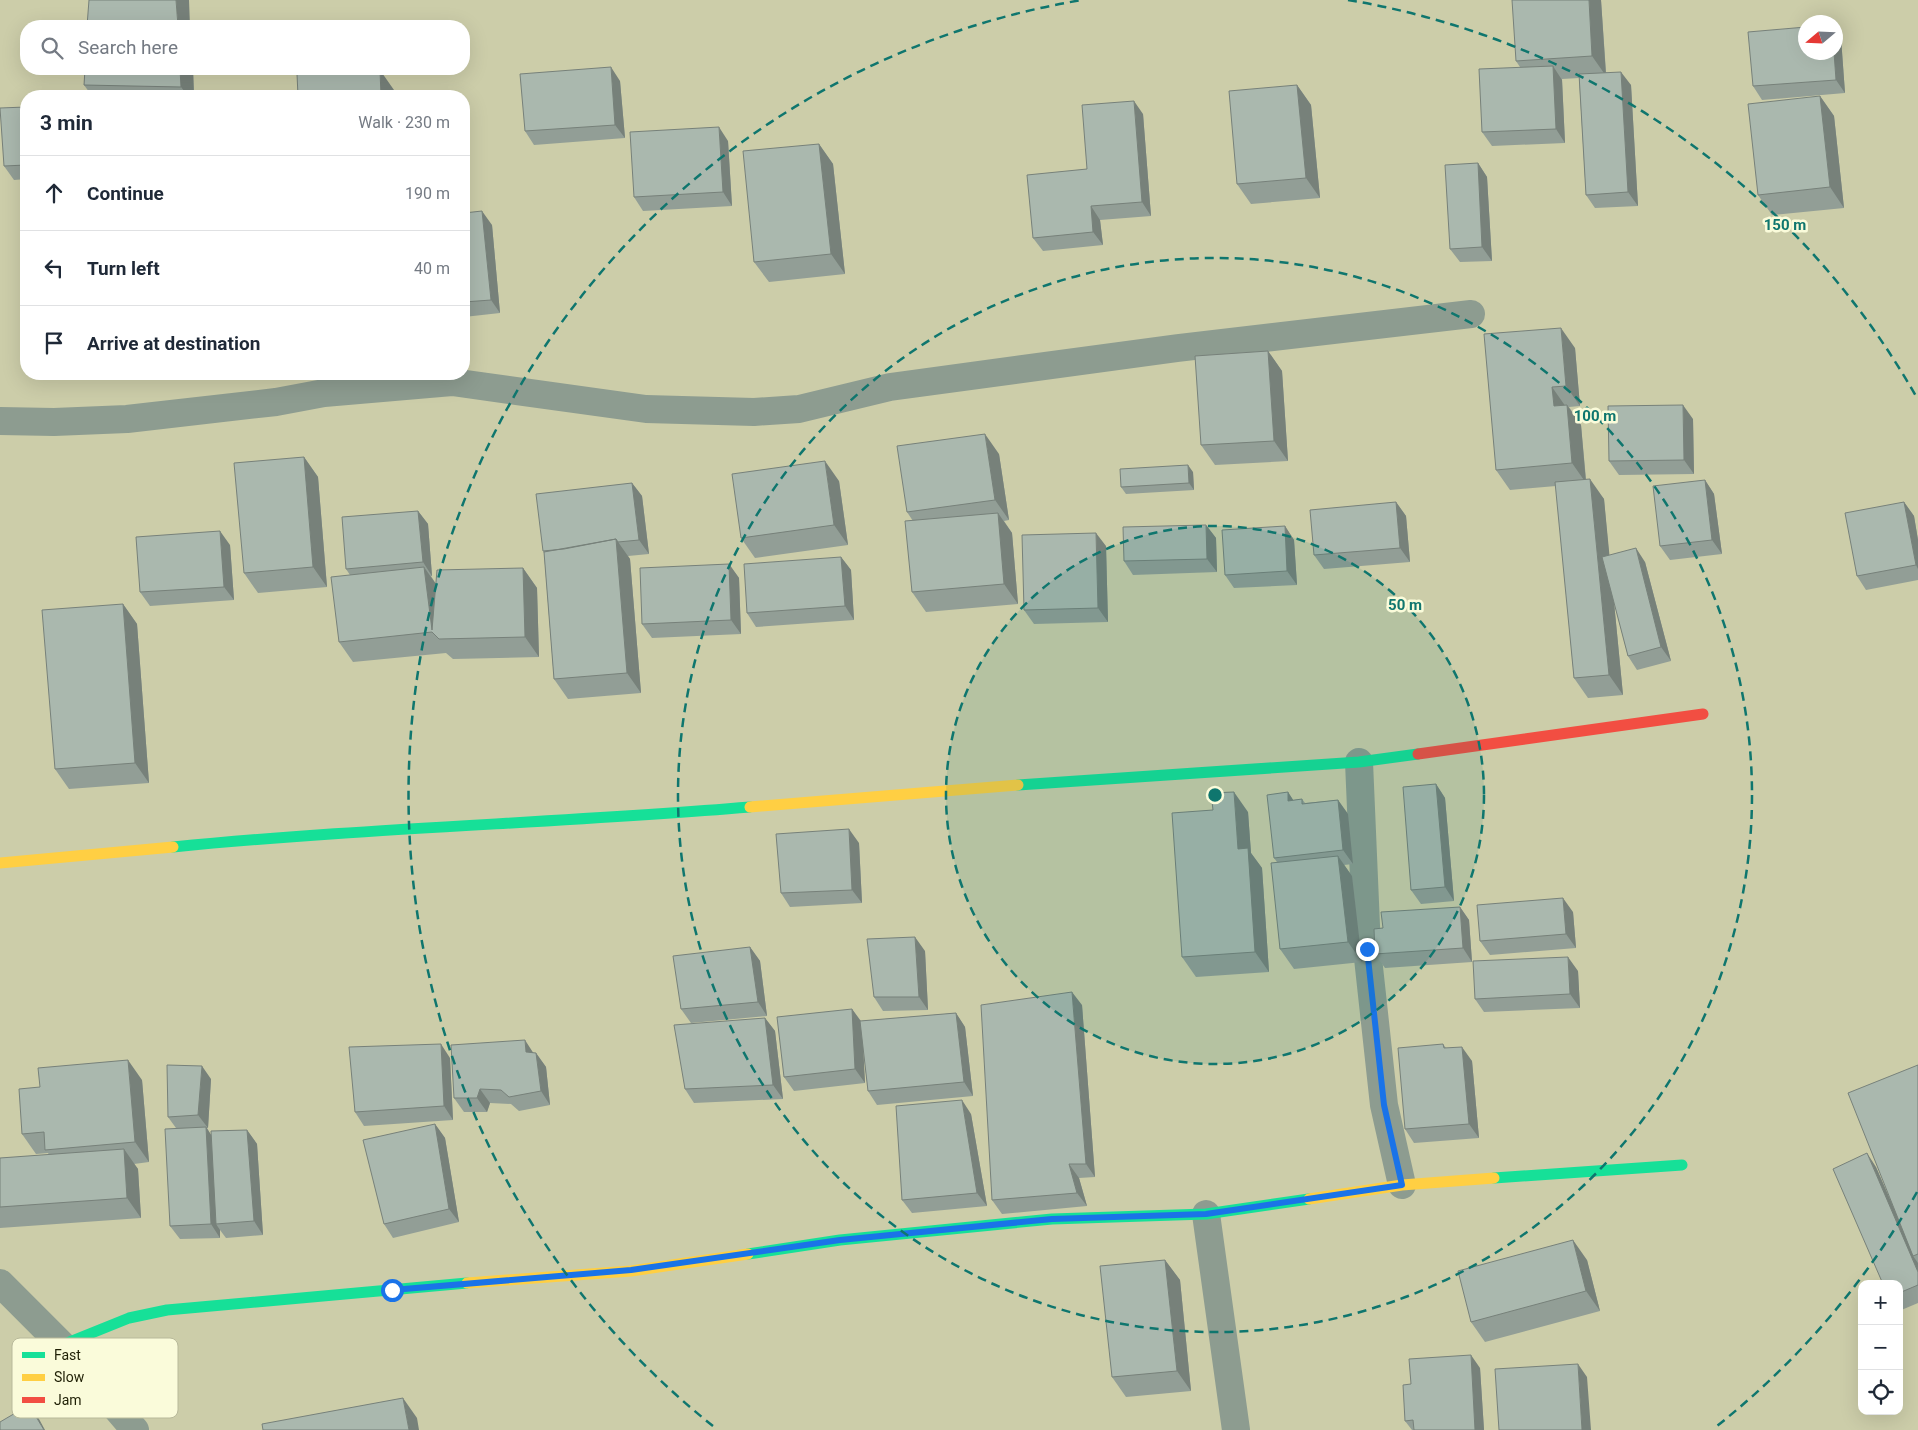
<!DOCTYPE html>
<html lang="en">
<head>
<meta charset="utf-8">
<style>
  body { margin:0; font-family:Roboto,sans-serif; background:#f6f6f7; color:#1f2937 }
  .controls { position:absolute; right:15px; bottom:15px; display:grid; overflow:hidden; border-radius:10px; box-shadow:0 5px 20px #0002 }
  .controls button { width:45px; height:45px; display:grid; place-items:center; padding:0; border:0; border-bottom:1px solid #e0e1e3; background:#fff; color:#1f2937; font:25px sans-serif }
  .compass { position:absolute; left:1798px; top:15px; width:45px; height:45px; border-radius:50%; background:#fff; box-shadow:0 5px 20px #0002; rotate:251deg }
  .stop { position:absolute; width:15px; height:15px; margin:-11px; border:4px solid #1a73e8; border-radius:50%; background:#fff }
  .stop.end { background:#1a73e8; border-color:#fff; box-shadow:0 1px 5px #0008 }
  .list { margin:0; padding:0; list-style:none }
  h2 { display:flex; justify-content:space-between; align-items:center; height:65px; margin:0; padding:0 20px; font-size:21px }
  h2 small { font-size:16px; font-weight:400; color:#747a83 }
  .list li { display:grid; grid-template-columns:32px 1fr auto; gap:15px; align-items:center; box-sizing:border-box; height:75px; padding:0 20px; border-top:1px solid #e0e1e3 }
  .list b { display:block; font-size:19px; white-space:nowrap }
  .list em { font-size:16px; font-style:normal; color:#747a83 }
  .icon { flex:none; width:28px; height:28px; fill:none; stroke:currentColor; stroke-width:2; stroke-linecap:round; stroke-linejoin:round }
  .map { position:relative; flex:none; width:1918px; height:1430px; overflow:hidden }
  .search { position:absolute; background:#fff; box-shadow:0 5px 20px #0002; left:20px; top:20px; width:450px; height:55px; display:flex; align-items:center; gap:12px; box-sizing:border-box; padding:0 18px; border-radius:20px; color:#747a83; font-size:19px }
  .panel { position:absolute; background:#fff; box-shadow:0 5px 20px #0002; left:20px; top:90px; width:450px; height:290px; border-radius:20px }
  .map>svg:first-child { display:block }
</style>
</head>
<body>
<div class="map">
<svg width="1918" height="1430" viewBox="0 0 1918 1430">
  <rect width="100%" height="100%" fill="#cccda9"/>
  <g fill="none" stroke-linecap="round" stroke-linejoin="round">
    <!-- street -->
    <path stroke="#8d9c90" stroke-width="28" d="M0,421L54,422L127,419L276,402L324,393L452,382L646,409L754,412L799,409L890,387L1178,348L1471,314
      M1359,762L1367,949L1384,1105L1402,1185
      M1206,1214L1236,1430
      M0,1283L62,1345L135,1430"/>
    <!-- fast -->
    <path stroke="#16e098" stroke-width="11" d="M1018,785L1359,762L1418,754
      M173,847C365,828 558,823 750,807
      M1494,1178L1682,1165
      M748,1254L840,1240L1052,1219L1206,1214L1309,1199
      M62,1345L129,1318L167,1310L467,1283"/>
    <!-- slow -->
    <path stroke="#ffcf43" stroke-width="11" d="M750,807L1018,785
      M0,863L173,847
      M1309,1199L1402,1185L1494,1178
      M467,1283L631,1271L748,1254"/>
    <!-- jam -->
    <path stroke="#f24e42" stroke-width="11" d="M1418,754L1703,714"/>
  </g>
  <!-- wall -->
  <path fill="#929e96" d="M1601,0L1606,72L1631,85L1638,206L1595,208L1586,195L1579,78L1562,79L1565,143L1492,146L1482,132L1520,67L1516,61Z
    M1841,38L1845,93L1762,100L1753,86Z
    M85,69H193L194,96H92L84,85Z
    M620,81L625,138L534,145L525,131Z
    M1297,85L1311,105L1320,198L1251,204L1237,184Z
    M1820,96L1834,116L1844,208L1772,215L1758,195Z
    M26,107V179L14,180L4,166Z
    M1143,114L1151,216L1100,220L1103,245L1043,251L1033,238L1087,169Z
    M728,141L732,206L643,211L634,197Z
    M819,144L833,164L845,274L769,282L754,262Z
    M1478,163L1487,177L1492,261L1460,262L1450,249Z
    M464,213L492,225L500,313L464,317Z
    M1575,348L1580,406L1569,407L1581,425L1586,479L1604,499L1609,555L1645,562L1671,661L1637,670L1628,656L1614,602L1623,695L1588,698L1574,678L1556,486L1510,490L1496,470Z
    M1268,351L1282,371L1288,461L1215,465L1201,445Z
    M1693,419L1694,474L1619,475L1609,461Z
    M999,454L1009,520L1004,521L1012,533L1018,604L926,612L912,592L913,521L907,512Z
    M304,457L318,477L327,587L258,593L244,573Z
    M1193,472L1194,490L1126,494L1121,487Z
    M1705,480L1714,494L1722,554L1670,560L1660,546Z
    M839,481L848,545L755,558L741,538Z
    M632,483L642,496L649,554L628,556L630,559L641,693L568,699L554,679L544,553L543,551Z
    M1396,502L1406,516L1410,562L1324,569L1314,555Z
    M1904,502L1914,516L1918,540V580L1866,590L1857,576Z
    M418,511L428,524L432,576H431L436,584L523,568L537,588L539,657L453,659L446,653L353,662L339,642L350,575L346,569Z
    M1206,525L1216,538L1217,572L1133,575L1124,561Z
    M1285,526L1294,540L1297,585L1234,588L1225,575Z
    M230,545L234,600L150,606L140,592Z
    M1106,546L1108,622L1034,624L1024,610Z
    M841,557L851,570L854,620L756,627L747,613Z
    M729,564L739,578L741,634L652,638L642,624Z
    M123,604L137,624L149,783L69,789L55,769Z
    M1436,784L1445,798L1454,901L1421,904L1411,890Z
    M1288,792L1293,800L1302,799L1305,803L1338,800L1348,814L1353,864L1344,865L1352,876L1362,962L1294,969L1280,949L1277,862L1274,858Z
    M1248,812L1251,853L1262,868L1269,972L1196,977L1182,957Z
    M859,843L862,903L790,907L781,893Z
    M1460,907L1469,920L1472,962L1385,968L1375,954Z
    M1573,912L1576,948L1490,955L1480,941Z
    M750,947L760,961L767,1016L691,1023L681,1009Z
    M925,951L928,1010L883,1011L874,997Z
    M1578,971L1580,1008L1484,1012L1475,999Z
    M1082,1005L1095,1177L1079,1178L1087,1206L1002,1214L992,1200Z
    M852,1009L861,1021L956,1013L965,1027L973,1096L877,1105L868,1091L862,1039L865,1083L794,1091L784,1077Z
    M765,1018L775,1031L783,1099L694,1103L685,1089Z
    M1443,1044L1446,1048L1472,1061L1479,1138L1414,1143L1405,1129Z
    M533,1053H536L546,1067L550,1105L519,1111L511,1104L490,1103L487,1112H464L454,1098Z
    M450,1058L453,1120L364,1126L355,1112Z
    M1918,1065V1303L1899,1311V1284L1876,1167L1890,1199Z
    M211,1079L208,1128H207L211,1135L247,1130L257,1144L263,1235L226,1238L220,1230V1238L180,1239L170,1226L176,1128L168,1117Z
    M142,1080L149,1162L134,1164L138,1169L141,1218L0,1228V1158L49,1155L48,1153L36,1154L22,1134Z
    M971,1114L987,1206L912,1213L902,1200Z
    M435,1124L445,1138L459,1222L393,1238L384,1224Z
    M1165,1260L1180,1280L1191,1391L1126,1397L1112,1377Z
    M1587,1260L1600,1311L1485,1342L1471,1322Z
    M1480,1368L1484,1430H1412L1405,1421L1411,1384Z"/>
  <!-- shaded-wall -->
  <path fill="#77817a" d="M176,0H189L190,26H178Z
    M1589,0H1601L1606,76L1592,56Z
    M1836,31L1841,38L1845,93L1836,80L1834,52H1836Z
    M1553,66L1562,80L1565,143L1556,129Z
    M611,67L620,81L625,138L615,125Z
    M180,69H193L194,96H188L181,87Z
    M380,70L394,90V96H381Z
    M1621,72L1631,85L1638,206L1628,192Z
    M1297,85L1311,105L1320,198L1306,178Z
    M1820,96L1834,116L1844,208L1830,187Z
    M1134,101L1143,114L1151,216L1142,202Z
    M719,127L728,141L732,206L723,192Z
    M819,144L833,164L845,274L831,254Z
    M1478,163L1487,177L1492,261L1482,247Z
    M1091,206L1100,220L1103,245L1093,232Z
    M482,211L492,225L500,313L491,300Z
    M1561,328L1575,348L1580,406L1566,386Z
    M1268,351L1282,371L1288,461L1274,441Z
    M1552,387L1566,407L1554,406Z
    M1567,405L1581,425L1586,483L1572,463Z
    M1683,405L1693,419L1694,474L1684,460Z
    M985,434L999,454L1009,520L995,500Z
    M304,457L318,477L327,587L313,567Z
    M825,461L839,481L848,545L834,525Z
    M1188,465L1193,472L1194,490L1189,483Z
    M1590,479L1604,499L1623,695L1609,675Z
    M1705,480L1714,494L1722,554L1712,540Z
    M632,483L642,496L649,554L639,540Z
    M1396,502L1406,516L1410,562L1400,548Z
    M1904,502L1914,516L1918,540V569L1916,565Z
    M418,511L428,524L432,576L423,562Z
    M998,513L1012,533L1018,604L1004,584Z
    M1206,525L1216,538L1217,572L1207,559Z
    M1285,526L1294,540L1297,585L1287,571Z
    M220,531L230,545L234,600L224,587Z
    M1096,533L1106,546L1108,622L1098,608Z
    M616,539L630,559L641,693L627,673Z
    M1636,548L1645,562L1671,661L1661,647Z
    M841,557L851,570L854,620L845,606Z
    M729,564L739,578L741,634L731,620Z
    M424,567L438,587L432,630Z
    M523,568L537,588L539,657L525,637Z
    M123,604L137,624L149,783L135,763Z
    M1436,784L1445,798L1454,901L1445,887Z
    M1234,792L1248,812L1251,853L1262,868L1269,972L1255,952L1238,849Z
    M1288,792L1297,806L1288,801Z
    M1338,800L1348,814L1353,864L1343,850Z
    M849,829L859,843L862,903L852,890Z
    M1338,856L1352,876L1362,962L1348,942Z
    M1563,898L1573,912L1576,948L1566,934Z
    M1460,907L1469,920L1472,962L1463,948Z
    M915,937L925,951L928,1010L919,997Z
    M750,947L760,961L767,1016L758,1002Z
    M1568,957L1578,971L1580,1008L1570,994Z
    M1072,992L1082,1005L1095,1177L1086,1164Z
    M852,1009L862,1023L865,1083L855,1069Z
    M956,1013L965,1027L973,1096L964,1082Z
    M765,1018L775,1031L783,1099L773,1085Z
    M525,1040L534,1054L526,1052Z
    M441,1044L450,1058L453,1120L444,1106Z
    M1462,1047L1472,1061L1479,1138L1469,1124Z
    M536,1053L546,1067L550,1105L541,1091Z
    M128,1060L142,1080L149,1162L135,1142Z
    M202,1066L211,1079L208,1128L198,1115Z
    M480,1089L490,1103L487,1112L477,1098Z
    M962,1100L971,1114L987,1206L977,1193Z
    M435,1124L445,1138L459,1222L449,1209Z
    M206,1127L215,1141L216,1224L220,1230V1238L211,1224Z
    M247,1130L257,1144L263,1235L254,1221Z
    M124,1149L138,1169L141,1218L127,1198Z
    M1867,1153L1876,1167L1914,1255L1913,1256L1918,1263V1272Z
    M1069,1164L1079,1178L1087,1206L1077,1193Z
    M1573,1240L1587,1260L1600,1311L1586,1291Z
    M1165,1260L1180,1280L1191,1391L1177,1371Z
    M1471,1355L1480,1368L1484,1430H1475Z
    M1578,1364L1587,1377L1591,1430H1582Z
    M403,1398L417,1418L419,1430H409Z
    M29,1405L39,1419L45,1430H44Z"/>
  <!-- building -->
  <path fill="#aab8ae" stroke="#77817a" d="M89,0H176L178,26H87Z
    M1512,0H1589L1592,56L1516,61Z
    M1806,27V52H1834L1836,80L1753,86L1748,32Z
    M1553,66L1556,129L1482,132L1479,69Z
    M611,67L615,125L525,131L520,74Z
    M85,69H180L181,87L84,85Z
    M380,70L381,96H298L297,74Z
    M1621,72L1628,192L1586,195L1579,74Z
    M1297,85L1306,178L1237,184L1229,91Z
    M190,95V96H154Z
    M1820,96L1830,187L1758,195L1748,104Z
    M1134,101L1142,202L1091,206L1093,232L1033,238L1027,175L1087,169L1082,105Z
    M26,107V165L4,166L0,108Z
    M719,127L723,192L634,197L630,132Z
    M819,144L831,254L754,262L743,151Z
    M1478,163L1482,247L1450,249L1445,165Z
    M482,211L491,300L464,302V213Z
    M1561,328L1566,386L1552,387L1554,406L1567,405L1572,463L1496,470L1484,334Z
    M1268,351L1274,441L1201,445L1195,356Z
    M1683,405L1684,460L1609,461L1608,406Z
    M985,434L995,500L907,512L897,446Z
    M304,457L313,567L244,573L234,463Z
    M825,461L834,525L741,538L732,474Z
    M1188,465L1189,483L1121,487L1120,469Z
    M1590,479L1609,675L1574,678L1555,482Z
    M1705,480L1712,540L1660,546L1653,486Z
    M632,483L639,540L618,542L616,539L564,549L543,551L536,494Z
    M1396,502L1400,548L1314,555L1310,510Z
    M1904,502L1916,565L1857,576L1845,513Z
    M418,511L423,562L346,569L342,517Z
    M998,513L1004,584L912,592L905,521Z
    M1206,525L1207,559L1124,561L1123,527Z
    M1285,526L1287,571L1225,575L1222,530Z
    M220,531L224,587L140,592L136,537Z
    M1096,533L1098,608L1024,610L1022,535Z
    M616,539L627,673L554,679L544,552Z
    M1636,548L1661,647L1628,656L1602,557Z
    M841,557L845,606L747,613L744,564Z
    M729,564L731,620L642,624L640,568Z
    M424,567L432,630L437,570L523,568L525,637L439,639L432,632L339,642L331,577Z
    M123,604L135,763L55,769L42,610Z
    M1436,784L1445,887L1411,890L1403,787Z
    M1234,792L1238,849L1248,848L1255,952L1182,957L1172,813L1213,810L1211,793Z
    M1288,792V801L1302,799V804L1338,800L1343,850L1274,858L1267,795Z
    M849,829L852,890L781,893L776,834Z
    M1338,856L1348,942L1280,949L1271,863Z
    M1563,898L1566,934L1480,941L1477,905Z
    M1460,907L1463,948L1375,954L1374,929L1383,928L1381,912Z
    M915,937L919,997H874L867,939Z
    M750,947L758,1002L681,1009L673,956Z
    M1568,957L1570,994L1475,999L1473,961Z
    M1072,992L1086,1164H1069L1077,1193L992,1200L981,1005Z
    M852,1009L855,1069L784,1077L777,1017Z
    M956,1013L964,1082L868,1091L860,1021Z
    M765,1018L773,1085L685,1089L674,1025Z
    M525,1040L526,1052L536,1053L541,1091L509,1097L501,1090L480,1089L477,1098H454L451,1045Z
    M441,1044L444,1106L355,1112L349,1047Z
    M1443,1044L1444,1048L1462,1047L1469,1124L1405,1129L1398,1048Z
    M128,1060L135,1142L45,1150L44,1132L22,1134L19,1089L40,1087L38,1068Z
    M167,1065L202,1066L198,1115L168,1117Z
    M1918,1065V1254L1913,1256L1848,1093Z
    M962,1100L977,1193L902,1200L896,1106Z
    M435,1124L449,1209L384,1224L363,1140Z
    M206,1127L211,1224L170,1226L165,1129Z
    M247,1130L254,1221L216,1224L211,1131Z
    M124,1149L127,1198L0,1207V1158Z
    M1867,1153L1918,1272V1285L1899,1293V1284H1883L1833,1169Z
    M1573,1240L1586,1291L1471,1322L1458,1271Z
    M1165,1260L1177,1371L1112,1377L1100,1266Z
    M1471,1355L1475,1430H1414L1413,1420L1405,1421L1403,1385L1411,1384L1409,1359Z
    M1578,1364L1582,1430H1499L1495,1369Z
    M403,1398L409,1430H263L262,1424Z
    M29,1405L44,1430H0V1422Z"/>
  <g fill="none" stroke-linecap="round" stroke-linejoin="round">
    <!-- route -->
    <path stroke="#1a73e8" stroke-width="6" d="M392,1290L631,1270L840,1240L1052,1219L1206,1214L1402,1185L1384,1105L1367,949"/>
  </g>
  <!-- distance rings -->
  <circle cx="1215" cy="795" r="269" fill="#0f766e" fill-opacity=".12"/>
  <g fill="none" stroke="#0f766e" stroke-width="2.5" stroke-dasharray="9 6">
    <circle cx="1215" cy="795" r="269"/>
    <circle cx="1215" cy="795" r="537"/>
    <path d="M1917 1192A806 806 0 0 1 1717 1426M713 1426A806 806 0 0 1 1082 0M1348 0A806 806 0 0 1 1917 398"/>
  </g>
  <!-- legend -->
  <rect x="12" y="1338" width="166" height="80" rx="8" fill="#fafbda" stroke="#b8b99a" stroke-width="1"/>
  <rect x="22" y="1352" width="23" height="6" fill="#16e098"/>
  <rect x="22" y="1374" width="23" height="7" fill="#ffcf43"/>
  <rect x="22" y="1397" width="23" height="6" fill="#f24e42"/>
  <g font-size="14" fill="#1f1f05">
    <text x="54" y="1360">Fast</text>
    <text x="54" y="1382">Slow</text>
    <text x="54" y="1405">Jam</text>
  </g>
  <circle cx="1215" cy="795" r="8" fill="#0f766e" stroke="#fafbda" stroke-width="2.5"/>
  <g font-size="15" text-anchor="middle" font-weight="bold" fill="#0f766e" stroke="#fafbda" stroke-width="5" stroke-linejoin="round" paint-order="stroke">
    <text x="1785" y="230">150 m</text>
    <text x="1595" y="421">100 m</text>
    <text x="1405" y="610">50 m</text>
  </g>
</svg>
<div class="controls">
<button>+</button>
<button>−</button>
<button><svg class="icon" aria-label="locate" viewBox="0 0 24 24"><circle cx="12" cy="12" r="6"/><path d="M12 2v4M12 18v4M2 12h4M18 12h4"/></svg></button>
</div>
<svg class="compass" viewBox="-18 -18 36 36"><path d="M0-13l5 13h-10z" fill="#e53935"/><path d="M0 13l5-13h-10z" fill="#747a83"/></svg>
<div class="stop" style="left:392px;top:1290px"></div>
<div class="stop end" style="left:1367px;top:949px"></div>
<div class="search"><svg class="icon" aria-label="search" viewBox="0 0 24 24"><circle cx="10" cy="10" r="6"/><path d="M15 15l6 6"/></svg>Search here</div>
<section class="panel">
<h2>3 min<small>Walk · 230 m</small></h2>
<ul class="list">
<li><svg class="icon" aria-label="ahead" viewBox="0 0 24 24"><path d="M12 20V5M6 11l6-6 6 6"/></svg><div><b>Continue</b></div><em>190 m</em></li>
<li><svg class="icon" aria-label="left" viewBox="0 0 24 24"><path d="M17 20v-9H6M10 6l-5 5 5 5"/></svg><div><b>Turn left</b></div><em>40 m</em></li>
<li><svg class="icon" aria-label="arrive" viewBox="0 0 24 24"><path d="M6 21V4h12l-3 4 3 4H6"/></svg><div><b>Arrive at destination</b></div></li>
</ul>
</section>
</div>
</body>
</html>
